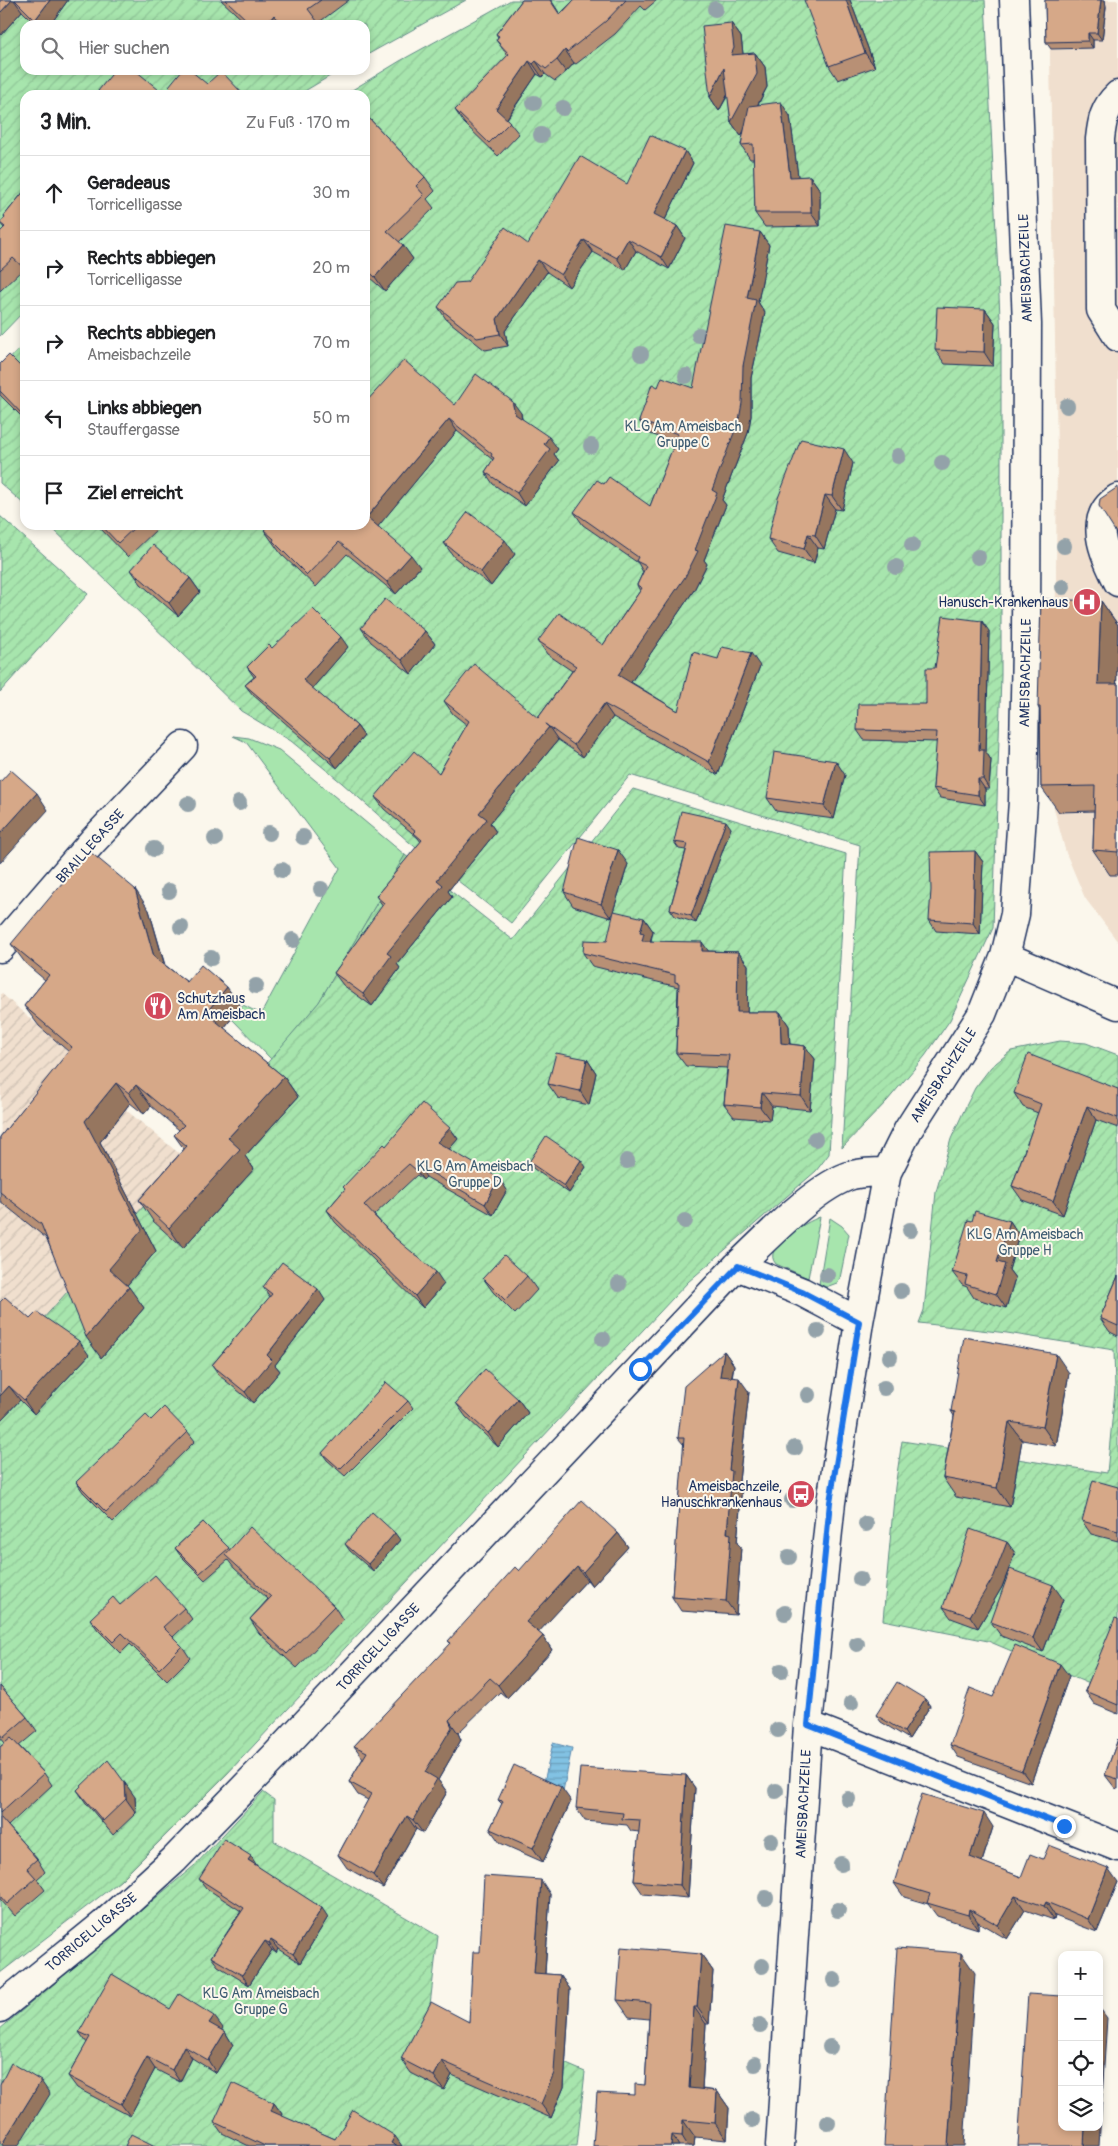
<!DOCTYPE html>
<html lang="de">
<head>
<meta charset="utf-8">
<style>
  body { margin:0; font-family:Pangolin,sans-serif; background:#f2f2f2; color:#202124 }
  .controls { position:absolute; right:15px; bottom:15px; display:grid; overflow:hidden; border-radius:10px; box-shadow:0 2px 8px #0003 }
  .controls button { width:45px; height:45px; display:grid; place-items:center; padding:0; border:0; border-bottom:1px solid #e0e0e0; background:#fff; color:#202124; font:25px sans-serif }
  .stop { position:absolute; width:15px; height:15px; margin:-11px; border:4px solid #1a73e8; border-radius:50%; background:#fff }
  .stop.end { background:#1a73e8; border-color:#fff; box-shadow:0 1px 5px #0008 }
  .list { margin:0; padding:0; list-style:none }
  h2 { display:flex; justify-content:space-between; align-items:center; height:65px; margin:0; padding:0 20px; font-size:21px }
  h2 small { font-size:16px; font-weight:400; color:#757577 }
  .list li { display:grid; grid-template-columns:32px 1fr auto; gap:15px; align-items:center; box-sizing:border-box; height:75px; padding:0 20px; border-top:1px solid #e0e0e0 }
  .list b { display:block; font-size:19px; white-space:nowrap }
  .list p { margin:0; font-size:16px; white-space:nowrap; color:#757577 }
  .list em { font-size:16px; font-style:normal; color:#757577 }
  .icon { flex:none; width:28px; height:28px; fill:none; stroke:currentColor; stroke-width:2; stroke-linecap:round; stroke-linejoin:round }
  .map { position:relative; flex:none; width:1118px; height:2146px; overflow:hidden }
  .search { position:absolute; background:#fff; box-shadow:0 2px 8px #0003; left:20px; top:20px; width:350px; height:55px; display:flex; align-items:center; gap:12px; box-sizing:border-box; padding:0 18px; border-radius:15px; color:#757577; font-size:19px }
  .panel { position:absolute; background:#fff; box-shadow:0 2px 8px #0003; left:20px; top:90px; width:350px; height:440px; border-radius:15px }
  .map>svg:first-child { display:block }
</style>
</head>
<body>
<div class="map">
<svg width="1118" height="2146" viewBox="0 0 1118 2146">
  <defs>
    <pattern id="industrial-furrows" width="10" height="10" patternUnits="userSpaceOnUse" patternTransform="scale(1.25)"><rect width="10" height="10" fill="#f0dfce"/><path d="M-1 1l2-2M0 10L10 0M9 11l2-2" fill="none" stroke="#cdc0b3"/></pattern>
    <pattern id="garden-furrows" width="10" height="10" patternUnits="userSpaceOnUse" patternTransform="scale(1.25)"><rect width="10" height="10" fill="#a7e5ad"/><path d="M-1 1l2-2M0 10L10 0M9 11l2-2" fill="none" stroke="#8fc597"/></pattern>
    <pattern id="water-rules" width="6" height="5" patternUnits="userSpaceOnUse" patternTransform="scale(1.25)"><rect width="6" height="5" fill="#82c2e3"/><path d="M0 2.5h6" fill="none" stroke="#6a9ebb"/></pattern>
  </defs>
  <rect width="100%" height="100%" fill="#fbf7ec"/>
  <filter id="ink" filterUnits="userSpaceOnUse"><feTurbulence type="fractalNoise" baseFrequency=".02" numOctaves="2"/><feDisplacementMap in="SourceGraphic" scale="10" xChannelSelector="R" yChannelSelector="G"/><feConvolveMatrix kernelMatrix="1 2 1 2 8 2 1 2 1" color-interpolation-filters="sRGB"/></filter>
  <g filter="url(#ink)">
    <!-- built -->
    <path fill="#f0dfce" d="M1049,0H1118V942L1085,898L1066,853L1054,809L1057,453Z"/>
    <!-- industrial -->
    <path fill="url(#industrial-furrows)" d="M1,993L74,1057L97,1080L129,1106L126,1110L186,1159L0,1367Z"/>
    <!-- grass -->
    <path fill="#a7e5ad" stroke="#618a86" d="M233,736L249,738L279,750L405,855L319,1002L272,1060L232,1019L243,1005L261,1014L340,868L246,742Z
      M820,1217L808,1278L776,1264C760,1247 806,1222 820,1217Z
      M830,1218L842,1226L849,1234L840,1278L837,1283L826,1287L819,1284Z"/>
    <!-- garden -->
    <path fill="url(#garden-furrows)" stroke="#618a86" d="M0,0H466L365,56V25H25V70H340L298,95H25V310L0,336Z
      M511,0H985L1001,338V675L993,928L950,1020L925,1056L887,1101L842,1148L860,845L630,775L511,923L409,842L342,783L291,741L241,711L49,525H365V95H344L400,61Z
      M25,343V505L0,483V369Z
      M0,516L88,594L0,692Z
      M633,789L846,854L829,1154L816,1171L688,1282L227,1774L120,1881L0,1973V1367L186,1159L319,1002L405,855L513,940Z
      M1060,1041L1086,1043L1118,1055V1696L988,1641L883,1620L895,1487L902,1441L1107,1473L1115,1390L1114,1350L1007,1333L919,1323L924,1310L936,1192L951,1139L966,1106L975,1088L991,1067L1011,1051Z
      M263,1792L274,1800V1841L438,1936L430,2005L585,2072L577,2146H0V2029L195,1865Z"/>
    <!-- water -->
    <path fill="url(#water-rules)" stroke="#5987ae" d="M553,1743L572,1748L563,1791L543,1786Z"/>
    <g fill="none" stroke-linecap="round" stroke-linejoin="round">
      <defs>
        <path id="minor" d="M1118,95C1104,108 1102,121 1100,139L1101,310L1118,337
          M1118,498C1086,519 1105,555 1118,582
          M0,948L92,842L183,746
          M1005,956L1118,1005
          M737,1266L802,1292L859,1322
          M808,1725L1118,1847
          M0,2008L106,1922L174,1860L275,1756L737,1266C766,1239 815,1186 852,1175C864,1172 875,1172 887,1172
          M780,2146L808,1725L831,1502L859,1322L887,1172L908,1130L982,1014L1005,956L1015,914L1023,801L1026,645L1027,324L1014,0"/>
      </defs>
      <!-- minor casing -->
      <use href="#minor" stroke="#1b2f5e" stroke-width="31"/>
      <!-- minor -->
      <use href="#minor" stroke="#fbf7ec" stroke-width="28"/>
    </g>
    <!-- trees -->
    <g fill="#93a2a9">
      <circle cx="715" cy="9" r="8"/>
      <circle cx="534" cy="103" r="8"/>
      <circle cx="563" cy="108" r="8"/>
      <circle cx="541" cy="135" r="8"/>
      <circle cx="699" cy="335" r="8"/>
      <circle cx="641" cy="354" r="8"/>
      <circle cx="686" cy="376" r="8"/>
      <circle cx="1067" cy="406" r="8"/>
      <circle cx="591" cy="446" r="8"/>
      <circle cx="898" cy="456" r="8"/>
      <circle cx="942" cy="463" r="8"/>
      <circle cx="912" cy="545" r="8"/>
      <circle cx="1064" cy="546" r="8"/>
      <circle cx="978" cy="557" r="8"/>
      <circle cx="896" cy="567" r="8"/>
      <circle cx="1063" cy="587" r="8"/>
      <circle cx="239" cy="803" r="8"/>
      <circle cx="188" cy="804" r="8"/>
      <circle cx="269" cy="833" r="8"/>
      <circle cx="303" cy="837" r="8"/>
      <circle cx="215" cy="839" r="8"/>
      <circle cx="154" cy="849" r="8"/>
      <circle cx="282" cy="870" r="8"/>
      <circle cx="321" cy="889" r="8"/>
      <circle cx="169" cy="891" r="8"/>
      <circle cx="181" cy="927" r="8"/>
      <circle cx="293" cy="940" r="8"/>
      <circle cx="211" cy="958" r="8"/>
      <circle cx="256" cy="986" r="8"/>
      <circle cx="815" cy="1139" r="8"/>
      <circle cx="627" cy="1161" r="8"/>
      <circle cx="685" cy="1221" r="8"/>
      <circle cx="910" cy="1230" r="8"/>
      <circle cx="827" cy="1275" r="8"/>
      <circle cx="619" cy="1284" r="8"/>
      <circle cx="901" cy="1291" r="8"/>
      <circle cx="818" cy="1331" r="8"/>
      <circle cx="603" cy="1339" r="8"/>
      <circle cx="890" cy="1357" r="8"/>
      <circle cx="884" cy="1388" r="8"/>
      <circle cx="808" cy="1395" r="8"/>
      <circle cx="795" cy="1448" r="8"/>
      <circle cx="792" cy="1500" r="8"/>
      <circle cx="866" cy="1524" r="8"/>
      <circle cx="789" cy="1557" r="8"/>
      <circle cx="860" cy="1579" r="8"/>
      <circle cx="785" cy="1613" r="8"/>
      <circle cx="857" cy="1644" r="8"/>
      <circle cx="781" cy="1671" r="8"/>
      <circle cx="851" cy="1703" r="8"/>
      <circle cx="778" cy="1730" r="8"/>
      <circle cx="776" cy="1791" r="8"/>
      <circle cx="848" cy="1799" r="8"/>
      <circle cx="771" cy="1841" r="8"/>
      <circle cx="841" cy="1864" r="8"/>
      <circle cx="766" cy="1898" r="8"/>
      <circle cx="838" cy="1910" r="8"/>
      <circle cx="762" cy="1966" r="8"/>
      <circle cx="834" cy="1980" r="8"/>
      <circle cx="760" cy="2025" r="8"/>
      <circle cx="830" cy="2047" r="8"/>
      <circle cx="755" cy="2064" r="8"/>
      <circle cx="752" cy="2120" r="8"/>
      <circle cx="828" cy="2123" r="8"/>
    </g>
    <!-- wall -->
    <path fill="#b89075" stroke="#1b2f5e" d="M0,0H68L50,25H36L22,11L0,36Z
      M221,0H349L318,23L320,25H248Z
      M522,0H551L560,14L574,0H657L645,10L641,6L615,34L576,64L574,63L566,72L555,81L545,74L542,77L537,74L507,119L519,134L498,156L464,123L455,110L508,56L496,40L498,37L496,34Z
      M850,0L875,67L838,80L829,66Z
      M1045,0H1105L1106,7L1102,40H1093V48L1051,49L1046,42Z
      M731,23L741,37L743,54L755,53L765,67L767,87L758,105L790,116L798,177L810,176L820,190V226L765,227L755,213L754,159H750L741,145L744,131L741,136L731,122L728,95L719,111L710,97Z
      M365,114L425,177L435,191L427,199L434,208L399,242L413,259L385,291L370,278L367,281L365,280Z
      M685,151L693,163L665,220L677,226L685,238L669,269L636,251L625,270L593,252L569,287L547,272L505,331L508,346L485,350L446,319L438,307L467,282L627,184Z
      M25,190V273L22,270L0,291V232L4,228L0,223L5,218L4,216Z
      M760,232L769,245L758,302L765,313L751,378V416L748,433L722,500L726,505L704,560L707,564L694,590L631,682L678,711L718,659L760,666L718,775L613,717L583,757L557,739L558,740L490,823L496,832L448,891L452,897L397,964L400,968L372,1006L343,985L334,973L383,906L376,896L421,842L418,838L384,809L375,797L439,773L467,725L453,714L444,701L538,718L572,671L547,654L538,641L603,645L640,591L637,585L643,572L638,563L583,525L574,512L604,484L650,506L675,443L648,433L639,421L658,387L693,388Z
      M985,309L995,323L993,366L945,364L935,350Z
      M0,364L25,371V420L0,395Z
      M455,405L521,413L522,419L558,449L554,454L559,461L525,506L493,484L485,472L493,460L457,431L378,526L420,567L396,594L347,554L316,587L281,554L264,530Z
      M853,463L842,510L835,509L824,549L818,548L814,563L778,553L768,539Z
      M97,525H160V526L128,557Z
      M444,543L515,554L491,586L454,557Z
      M131,570L190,578L200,592L178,616L141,584Z
      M1101,601L1118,625L1116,684H1118V875H1110L1093,850L1094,811L1059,812L1041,787L1040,711L1038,707Z
      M361,628L425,631L435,644L411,674L371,642Z
      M989,631L986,752L991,760L989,789H985V805L940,798L933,788L937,742L864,740L857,730L926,704L935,668Z
      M348,647L312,688L357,726L364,736L337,768L253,695L245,685L254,677L247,667L272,648Z
      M845,775L834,819L776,811L767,798Z
      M731,828L696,923L675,916L670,909L686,850L679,849L674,842Z
      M975,851L983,862L980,934L936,931L929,920Z
      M628,864L611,918L573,906L564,892Z
      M149,910L165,965L187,982L241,1007L224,1028L284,1077L298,1097L245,1156L254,1169L183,1248L153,1221L139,1200L184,1149L174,1135L179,1130L151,1106L144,1114L130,1103L100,1142L156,1251L127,1285L144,1308L101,1358L46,1238L0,1201V1137L69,1052L39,1026L24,1006L45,980L26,964L11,944Z
      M644,918L653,931L651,941L708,951L738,952L748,965L747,1012H780L789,1026L790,1044L805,1046L815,1059L810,1110L772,1106L770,1120L734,1117L724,1104L727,1068L686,1066L676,1053L678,987L592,966L583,953L607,941Z
      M587,1059L596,1073L589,1105L558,1098L548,1084Z
      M1118,1089V1128L1096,1120L1063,1215L1022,1200L1012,1186L1038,1113L1023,1107L1014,1093Z
      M450,1128L458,1139L449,1149L507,1190L493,1215L426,1177L423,1180L417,1175L374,1215L395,1238L444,1284L423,1308L335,1222L327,1210L345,1189L386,1146Z
      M529,1162L586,1167L569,1193L534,1169Z
      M972,1221H1010L1019,1235L1009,1270L1015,1278L1006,1308L974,1298L967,1287L962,1285L952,1272Z
      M527,1276L537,1290L515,1314L493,1292L483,1278Z
      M1118,1276V1336L1110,1332L1100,1318Z
      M263,1287L325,1300L275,1365L280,1371L253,1403L220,1376L212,1365L270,1297Z
      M30,1319L89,1355L34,1414L20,1400L0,1421Z
      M724,1351L734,1365L732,1378L749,1392L739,1481L742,1485L737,1543L741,1547L736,1615L681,1611L672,1597L684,1445L678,1438Z
      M1069,1373L1056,1446L1022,1440L1010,1507L956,1497L943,1478L954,1416L951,1411Z
      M518,1399L528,1413L498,1447L466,1417L456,1403Z
      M408,1401L413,1408L345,1476L327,1460L322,1453Z
      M151,1420L188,1432L195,1441L113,1522L83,1492L76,1482Z
      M1118,1487V1541L1091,1534L1082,1521Z
      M203,1522L229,1549L334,1606L343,1620L297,1668L259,1633L250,1619L268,1599L234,1568L228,1560L205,1580L180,1555L175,1548Z
      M618,1533L628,1547L592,1586L587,1580L538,1632L543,1636L552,1650L507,1698L500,1692L458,1733L461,1740L438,1780L447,1792L423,1833L416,1829L383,1888L347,1868L338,1855L368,1800L358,1795L349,1782L363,1758L354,1746L451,1644L448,1641L519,1571Z
      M400,1540L373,1571L350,1551L345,1544Z
      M1007,1542L1015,1553L1002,1587L978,1628L951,1618L943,1607Z
      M1063,1599L1043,1652L1001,1636L991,1622Z
      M120,1605L184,1608L192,1619L173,1637L182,1646L190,1658L167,1681L130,1644L121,1653L98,1630L90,1619Z
      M1118,1619V1714L1094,1704L1085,1691Z
      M1069,1676L1031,1783L958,1757L950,1745L993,1697Z
      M0,1686L27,1717L37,1731L19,1746L44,1773L52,1785L8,1826L37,1859L45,1872L37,1879L45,1890L15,1916L0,1899V1747L5,1743L0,1737Z
      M925,1699L930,1706L909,1739L881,1722L876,1715Z
      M1118,1739V1789L1115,1788L1105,1775Z
      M686,1775L695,1788L688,1898L643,1894L634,1881L639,1832L631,1831L627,1825L585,1821L576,1808Z
      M77,1790L135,1797L136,1813L113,1835L86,1803Z
      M498,1800L571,1801L543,1862L500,1843L490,1829L502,1804Z
      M993,1827L982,1862L1021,1877L1043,1859L1118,1882L1097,1932L1055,1916L1054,1920L1025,1910L1007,1939L978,1922V1929L937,1916L928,1904L904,1897L894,1883Z
      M257,1866L328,1917L300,1963L278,1949L276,1953L272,1950L249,1985L218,1966L211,1957L241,1911L206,1888L199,1879Z
      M550,1894L545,1974L560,1975L570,1989L564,2087L551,2118L452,2075L444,2090L411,2073L401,2059L469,2022L480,1952Z
      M701,1954L713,1971L709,2024H706L702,2089L717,2091L729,2108L727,2140L695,2137L694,2146H593L635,2095L645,2085L649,2019L629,2017L617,2000Z
      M170,2009L223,2028L221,2030L225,2032L233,2045L216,2073L192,2058L180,2082L155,2069L130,2116L77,2088L68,2076L87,2043L79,2032Z
      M274,2103L282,2114L281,2116L335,2139L402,2146H249L222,2133L214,2122Z"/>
    <!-- shaded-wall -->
    <path fill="#96765f" stroke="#1b2f5e" d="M12,0H14L22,11L0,36V13Z
      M50,0H68L50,25H39L35,20Z
      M846,0H850L875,67L865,53Z
      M1101,0H1105L1106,7L1102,40L1097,33Z
      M274,15L281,25H266Z
      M731,23L741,37L744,62L731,55Z
      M1088,33L1093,40V48L1088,41Z
      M565,50L574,63L566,72L557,60Z
      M755,53L765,67L767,87L741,136L731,122Z
      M529,61L537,74L505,121L496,109Z
      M536,61L545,74L542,77L533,64Z
      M724,68L734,82L719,111L710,97Z
      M781,102L790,116L800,191L790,177Z
      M685,151L693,163L662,226L654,214Z
      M810,176L820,190V226L811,213Z
      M677,226L685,238L669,269L661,257Z
      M760,232L769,245L758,302L765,313L751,378V416L748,433L722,500L726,505L704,560L707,564L694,590L627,688L618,675L695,550L712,490L743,366L747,298Z
      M628,239L636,251L625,270L617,258Z
      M584,240L593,252L569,287L561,275Z
      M403,245L413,259L385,291L375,277Z
      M538,260L547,272L505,331L508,346L500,334L497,319Z
      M365,271L370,278L367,281L365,278Z
      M985,309L995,323L993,366L984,352Z
      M512,401L521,413L523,426L515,414Z
      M449,419L457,431L376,529L367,517Z
      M549,437L558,449L554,454L559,461L525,506L517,493L544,444Z
      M844,449L853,463L842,510L832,496Z
      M825,495L835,509L824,549L815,535Z
      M808,534L818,548L814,563L804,549Z
      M505,540L515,554L491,586L481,572Z
      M411,555L420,567L396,594L387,582Z
      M190,578L200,592L178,616L169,603Z
      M1101,601L1118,625L1116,708L1098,684Z
      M982,621L989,631L986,752L991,760L989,789L983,779L979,750Z
      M425,631L435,644L411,674L402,660Z
      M341,637L348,647L310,691L303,680Z
      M751,653L760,666L718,775L709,762Z
      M604,704L613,717L583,757L574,745Z
      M357,726L364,736L337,768L330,758Z
      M549,727L558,740L490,823L496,832L448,891L452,897L397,964L400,968L372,1006L363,994L387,953L437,880L479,813Z
      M836,761L845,775L834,819L824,806Z
      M978,779L985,789V805L978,795Z
      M37,793L48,810L0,863V834Z
      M726,821L731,828L696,923L691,916Z
      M618,850L628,864L611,918L601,904Z
      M975,851L983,862L980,934L973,923Z
      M135,889L149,910L168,977L154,957Z
      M644,918L653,931L650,942L642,941L640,932Z
      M702,942L712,956L702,951Z
      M738,952L748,965L747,1026L737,1012Z
      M227,987L241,1007L220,1033L206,1013Z
      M780,1012L789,1026L790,1057L781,1043Z
      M805,1046L815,1059L810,1110L801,1096Z
      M587,1059L596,1073L589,1105L580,1091Z
      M284,1077L298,1097L245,1156L254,1169L183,1248L169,1228L228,1138Z
      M116,1083L130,1103L100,1142L156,1251L123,1290L109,1269L85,1121Z
      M136,1085L151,1106L144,1114L129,1093Z
      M762,1093L772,1106L770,1120L760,1107Z
      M1087,1106L1096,1120L1063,1215L1053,1201Z
      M450,1128L458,1139L445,1154L437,1142Z
      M581,1160L586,1167L569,1193L564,1186Z
      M418,1165L426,1177L423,1180L415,1169Z
      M499,1178L507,1190L493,1215L485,1204Z
      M1010,1221L1019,1235L1009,1270L1015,1278L1006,1308L996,1294L997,1262Z
      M436,1272L444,1284L423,1308L415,1296Z
      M129,1287L144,1308L101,1358L86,1337Z
      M318,1289L325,1300L275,1365L280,1371L253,1403L245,1392L267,1355Z
      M79,1341L89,1355L34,1414L24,1400Z
      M724,1351L734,1365L729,1390L720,1376Z
      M1056,1354L1069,1373L1056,1446L1043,1427Z
      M739,1378L749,1392L739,1481L742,1485L737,1543L741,1547L736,1615L726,1601L729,1470Z
      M9,1386L20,1400L0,1421V1396Z
      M518,1399L528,1413L498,1447L488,1433Z
      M1009,1422L1022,1440L1010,1507L997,1488Z
      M395,1533L400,1540L373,1571L368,1564Z
      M618,1533L628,1547L592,1586L583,1572Z
      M1007,1542L1015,1553L1002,1587L978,1628L970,1616Z
      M577,1567L587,1580L536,1635L526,1622Z
      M1053,1585L1063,1599L1043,1652L1033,1638Z
      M543,1636L552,1650L507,1698L498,1685Z
      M1060,1664L1069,1676L1031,1783L1022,1771Z
      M925,1699L930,1706L909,1739L904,1732Z
      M449,1720L458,1733L461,1740L438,1780L447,1792L423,1833L413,1820L425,1772Z
      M686,1775L695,1788L688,1898L680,1885Z
      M125,1783L135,1797L136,1813L126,1799Z
      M561,1787L571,1801L543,1862L533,1848Z
      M984,1813L993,1827L979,1871L970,1857Z
      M407,1816L416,1829L383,1888L373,1875Z
      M251,1856L257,1866L248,1860Z
      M1108,1868L1118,1882L1097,1932L1088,1919Z
      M541,1880L550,1894L544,1987L534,1973Z
      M1015,1896L1025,1910L1007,1939L998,1925Z
      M1046,1902L1055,1916L1054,1920L1044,1906Z
      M322,1908L328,1917L300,1963L293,1954Z
      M969,1909L978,1922V1929L968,1915Z
      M271,1940L278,1949L276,1953L269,1943Z
      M265,1941L272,1950L249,1985L242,1975Z
      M961,1953L975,1973L964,2146H948Z
      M701,1954L713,1971L709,2024L697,2007Z
      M560,1975L570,1989L564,2087L551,2118L541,2104Z
      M694,2007L706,2024L701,2105L689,2088Z
      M1099,2007L1107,2018L1099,2146H1084L1085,2127H1099Z
      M214,2016L223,2028L218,2036L209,2023Z
      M225,2032L233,2045L216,2073L208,2060Z
      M184,2046L192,2058L180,2082L172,2070Z
      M147,2057L155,2069L130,2116L121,2104Z
      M442,2061L452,2075L444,2090L434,2076Z
      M41,2081L50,2094L18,2146H3L2,2144Z
      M717,2091L729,2108L727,2140L715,2123Z
      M274,2103L282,2114L278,2122L271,2111Z
      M683,2120L695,2137L694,2146H688L682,2136Z
      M672,2135L679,2146H671Z
      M395,2136L402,2146H393L391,2143Z"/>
    <!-- building -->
    <path fill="#d6a888" stroke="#1b2f5e" d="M0,0H12L0,13Z
      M15,0H50L35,20Z
      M226,0H321L308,9L320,25H282L274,15L266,25H252Z
      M522,0H550L560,15L574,0H626L606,21L567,52L565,50L557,60L546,69L536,61L533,64L529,61L496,109L510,122L489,143L455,110L509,54L496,40L499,36L496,34Z
      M804,0H846L865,53L829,66Z
      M1045,0H1101L1097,33H1088V41L1046,42Z
      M731,23L734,48L731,55L755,53L757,74L731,122L724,68L710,97L702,26Z
      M115,70H135L165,95H103L98,91Z
      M182,70H190L207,84L221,71L244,95H177L169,86Z
      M781,102L790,177L810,176L811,213H755L753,144L741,145L749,106Z
      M365,114L425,177L416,186L424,195L387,231L403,245L375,277L365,268Z
      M650,135L685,151L654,214L677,226L661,257L628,239L617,258L584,240L561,275L538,260L497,319L500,334L477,338L438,307L455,283L467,282L505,227L528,244L580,156L627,184Z
      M25,190V267L24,268L13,258L0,270V232L5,227L0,223L5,217L4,216Z
      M726,226L760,232L747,298L756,300L743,366L742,403L739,420L712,490L717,493L695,550L698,551L685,577L618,675L678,711L693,652L718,659L722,647L751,653L709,762L604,704L574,745L545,724L549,727L479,813L487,819L437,880L443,885L387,953L391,956L363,994L334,973L384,903L376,896L422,840L414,833L416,831L375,797L414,751L439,773L469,721L444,701L474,664L538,718L576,666L538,641L559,613L603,645L642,588L637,585L646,566L636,561L638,557L574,512L597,480L604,484L609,477L650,506L678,434L639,421L652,384L658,387L662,377L693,388Z
      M937,307L985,309L984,352L935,350Z
      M9,355L25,371V417L0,391V364Z
      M404,360L455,405L476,374L512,401L515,414L549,437L544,444L550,449L517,493L485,472L494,458L491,456L492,454L449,419L367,517L411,555L387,582L339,542L307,575L273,541L274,539L264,530L269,525H365V403Z
      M801,439L844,449L832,496L825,495L815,535L808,534L804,549L768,539L778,498Z
      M1118,487V536L1099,506L1100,499Z
      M468,512L505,540L481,572L444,543Z
      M101,525H137L118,543Z
      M153,545L190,578L169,603L131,570Z
      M385,599L425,631L402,660L361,628Z
      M1041,599L1101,601L1098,684H1118V852L1093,850L1095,786L1041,787L1040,707H1038Z
      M313,609L341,637L303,680L357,726L330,758L245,685L256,676L247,667L269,645L272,648Z
      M943,616L982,621L979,750H984L983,779H978V795L933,788L937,732L857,730L858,704H926V668H935Z
      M774,752L836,761L824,806L767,798Z
      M11,770L37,793L0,834V782Z
      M681,811L726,821L691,916L670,909L688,844L674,842Z
      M578,837L618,850L601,904L564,892Z
      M89,851L135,889L154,957L187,982L201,965L227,987L206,1013L284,1077L228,1138L240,1149L169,1228L139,1200L187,1146L174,1135L184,1125L136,1085L129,1093L116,1083L85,1121L142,1230L109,1269L129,1287L86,1337L41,1224L0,1192V1137L72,1047L24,1006L49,975L11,944Z
      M975,851L973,923L929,920L931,890L930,852Z
      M614,911L644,918L640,932L644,933L642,941L702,942V951L738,952L737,1012H780L781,1043L805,1046L801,1096L762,1093L760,1107L724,1104L729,1055L676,1053L679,983L675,982V975L583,953L584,940L607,941Z
      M556,1053L587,1059L580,1091L548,1084Z
      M1028,1054L1118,1089V1118L1087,1106L1053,1201L1012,1186L1041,1104L1014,1093Z
      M422,1103L450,1128L437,1142L499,1178L485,1204L418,1165L415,1169L409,1164L364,1205L395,1238L436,1272L415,1296L327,1210L345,1189L343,1187L384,1144L386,1146Z
      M546,1136L581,1160L564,1186L529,1162Z
      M975,1211L1010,1221L997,1262L1005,1264L996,1294L965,1284L967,1276L952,1272L968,1220L972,1221Z
      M504,1255L527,1276L505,1300L483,1278Z
      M282,1262L318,1289L267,1355L272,1360L245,1392L212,1365L272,1294L263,1287Z
      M1118,1276V1326L1100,1318Z
      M5,1297L30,1319L37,1312L79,1341L24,1400L9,1386L0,1396V1302Z
      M964,1337L1056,1354L1043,1427L1009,1422L997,1488L943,1478L955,1412L951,1411Z
      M724,1351L720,1376L739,1378L729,1470L732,1471L727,1533L731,1534L726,1601L672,1597L684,1438H678L684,1386Z
      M485,1369L518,1399L488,1433L456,1403Z
      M386,1382L408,1401L340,1469L322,1453Z
      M164,1407L188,1432L106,1512L76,1482L146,1415L151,1420Z
      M1093,1480L1118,1487V1531L1082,1521Z
      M582,1500L618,1533L583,1572L577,1567L526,1622L543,1636L498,1685L490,1678L449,1720L452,1727L425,1772L437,1779L413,1820L407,1816L373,1875L338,1855L371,1794L349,1782L367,1752L354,1746L451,1643L448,1641L515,1567L519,1571Z
      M372,1512L395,1533L368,1564L345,1544Z
      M203,1522L229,1548L200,1573L175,1548Z
      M250,1527L334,1606L287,1654L250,1619L271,1597L225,1555Z
      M970,1529L1007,1542L994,1576L970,1616L943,1607Z
      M1010,1569L1053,1585L1033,1638L991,1622Z
      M155,1575L184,1608L163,1627L182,1646L159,1669L122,1633L113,1642L90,1619L113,1597L120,1605Z
      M1115,1618L1118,1619V1705L1085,1691Z
      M1015,1645L1060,1664L1022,1771L950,1745L970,1688L993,1697Z
      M897,1682L925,1699L904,1732L876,1715Z
      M0,1686L27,1717L3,1738L0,1734Z
      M11,1738L44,1773L0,1813V1747Z
      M1118,1739V1779L1105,1775Z
      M108,1760L125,1783L126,1799L103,1821L77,1790Z
      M514,1765L561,1787L533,1848L490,1829L503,1801L498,1800Z
      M580,1768L686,1775L680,1885L634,1881L640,1820L622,1819L623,1813L576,1808Z
      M922,1794L984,1813L970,1857L1021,1877L1030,1854L1043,1859L1049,1845L1108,1868L1088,1919L1046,1902L1044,1906L1015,1896L998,1925L969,1909L968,1915L927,1903L930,1894L894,1883Z
      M0,1817L37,1859L27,1868L36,1878L7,1904L0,1896Z
      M224,1839L251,1856L248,1860L322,1908L293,1954L271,1940L269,1943L265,1941L242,1975L211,1957L244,1908L199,1879Z
      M484,1876L541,1880L534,1973L560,1975L554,2073L541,2104L442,2061L434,2076L401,2059L431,2002L469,2022L473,1952H480Z
      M621,1947L701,1954L697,2007H694L689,2088L717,2091L715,2123L683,2120L682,2136L672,2135L671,2146H593L597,2093L635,2095V2084L645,2085L650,2003L617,2000Z
      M897,1948L961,1953L948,2146H884Z
      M112,1974L170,2009L179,1994L214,2016L209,2023L225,2032L208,2060L184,2046L172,2070L147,2057L121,2104L68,2076L90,2037L79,2032Z
      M1028,1994L1062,1996V2127H1085L1084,2146H1018Z
      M11,2063L41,2081L2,2144L0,2143V2085Z
      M232,2083L274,2103L271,2111L335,2139L353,2110L395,2136L391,2143L396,2146H265L214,2122Z
      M131,2134L155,2146H125Z"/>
  </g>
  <g fill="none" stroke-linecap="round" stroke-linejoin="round" filter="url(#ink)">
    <!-- route -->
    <path stroke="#1a73e8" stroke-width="6" d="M640,1369L738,1266L802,1292L859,1322L830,1502L808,1725L1064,1826"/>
  </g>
  <!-- icons -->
  <defs>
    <symbol id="hospital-disc" viewBox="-11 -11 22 22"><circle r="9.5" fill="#d1495b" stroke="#fbf7ec"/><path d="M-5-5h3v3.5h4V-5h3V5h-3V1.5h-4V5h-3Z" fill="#fff"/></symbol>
    <symbol id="restaurant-disc" viewBox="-11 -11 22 22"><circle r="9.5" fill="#d1495b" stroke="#fbf7ec"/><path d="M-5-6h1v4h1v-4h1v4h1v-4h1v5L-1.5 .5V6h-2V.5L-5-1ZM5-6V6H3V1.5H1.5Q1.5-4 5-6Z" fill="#fff"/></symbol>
    <symbol id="bus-disc" viewBox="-11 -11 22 22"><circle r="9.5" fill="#d1495b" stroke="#fbf7ec"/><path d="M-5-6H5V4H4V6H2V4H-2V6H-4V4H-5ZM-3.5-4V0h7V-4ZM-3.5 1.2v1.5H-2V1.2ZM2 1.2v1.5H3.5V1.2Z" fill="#fff"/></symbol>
  </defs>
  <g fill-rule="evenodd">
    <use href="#hospital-disc" x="1071" y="586" width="32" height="32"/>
    <use href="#restaurant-disc" x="142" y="990" width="32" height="32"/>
    <use href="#bus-disc" x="785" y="1478" width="32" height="32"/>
  </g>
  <g text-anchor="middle" stroke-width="4" stroke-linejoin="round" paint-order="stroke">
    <!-- street labels -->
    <g font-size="14" fill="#1b2f5e" stroke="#fbf7ec">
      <text transform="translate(1025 268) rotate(-92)" y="5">AMEISBACHZEILE</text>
      <text transform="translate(1025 673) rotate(-89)" y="5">AMEISBACHZEILE</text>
      <text transform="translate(90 846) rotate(-48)" y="5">BRAILLEGASSE</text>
      <text transform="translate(943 1075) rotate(-57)" y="5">AMEISBACHZEILE</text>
      <text transform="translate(378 1647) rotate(-47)" y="5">TORRICELLIGASSE</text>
      <text transform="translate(803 1804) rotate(-87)" y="5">AMEISBACHZEILE</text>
      <text transform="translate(91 1932) rotate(-40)" y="5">TORRICELLIGASSE</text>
    </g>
    <!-- park labels -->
    <g font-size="14" fill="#3e5c72" stroke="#fbf7ec">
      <text x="683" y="431">KLG Am Ameisbach<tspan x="683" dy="16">Gruppe C</tspan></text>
      <text x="475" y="1171">KLG Am Ameisbach<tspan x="475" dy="16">Gruppe D</tspan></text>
      <text x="1025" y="1239">KLG Am Ameisbach<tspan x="1025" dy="16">Gruppe H</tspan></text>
      <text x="261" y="1998">KLG Am Ameisbach<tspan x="261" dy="16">Gruppe G</tspan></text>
    </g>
    <!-- poi labels -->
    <g font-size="14" fill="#1b2f5e" stroke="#fbf7ec" text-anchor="end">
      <text x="1068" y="607">Hanusch-Krankenhaus</text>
      <text x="177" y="1003" text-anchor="start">Schutzhaus<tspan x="177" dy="16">Am Ameisbach</tspan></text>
      <text x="782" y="1491">Ameisbachzeile,<tspan x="782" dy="16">Hanuschkrankenhaus</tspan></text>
    </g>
  </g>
</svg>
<div class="controls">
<button>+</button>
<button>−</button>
<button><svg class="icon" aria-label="locate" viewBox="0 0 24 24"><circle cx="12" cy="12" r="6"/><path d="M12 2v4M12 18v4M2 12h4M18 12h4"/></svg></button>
<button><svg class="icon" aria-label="layers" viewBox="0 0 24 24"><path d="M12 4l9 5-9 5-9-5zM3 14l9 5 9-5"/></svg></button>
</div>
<div class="stop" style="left:640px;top:1369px"></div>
<div class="stop end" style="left:1064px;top:1826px"></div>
<div class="search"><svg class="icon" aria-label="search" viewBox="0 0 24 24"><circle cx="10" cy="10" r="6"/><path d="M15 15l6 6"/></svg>Hier suchen</div>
<section class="panel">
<h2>3 Min.<small>Zu Fuß · 170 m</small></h2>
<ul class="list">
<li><svg class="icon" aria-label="ahead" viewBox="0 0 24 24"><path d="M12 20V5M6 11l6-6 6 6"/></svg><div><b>Geradeaus</b><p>Torricelligasse</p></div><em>30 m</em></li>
<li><svg class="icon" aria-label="right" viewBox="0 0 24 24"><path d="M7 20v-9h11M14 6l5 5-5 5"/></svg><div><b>Rechts abbiegen</b><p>Torricelligasse</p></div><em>20 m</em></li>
<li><svg class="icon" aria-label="right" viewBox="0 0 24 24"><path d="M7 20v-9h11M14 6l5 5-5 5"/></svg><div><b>Rechts abbiegen</b><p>Ameisbachzeile</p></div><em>70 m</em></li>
<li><svg class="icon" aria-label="left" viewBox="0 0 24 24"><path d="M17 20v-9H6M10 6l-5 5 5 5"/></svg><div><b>Links abbiegen</b><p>Stauffergasse</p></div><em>50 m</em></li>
<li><svg class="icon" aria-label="arrive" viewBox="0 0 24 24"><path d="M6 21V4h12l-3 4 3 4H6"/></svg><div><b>Ziel erreicht</b></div></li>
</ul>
</section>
</div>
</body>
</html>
